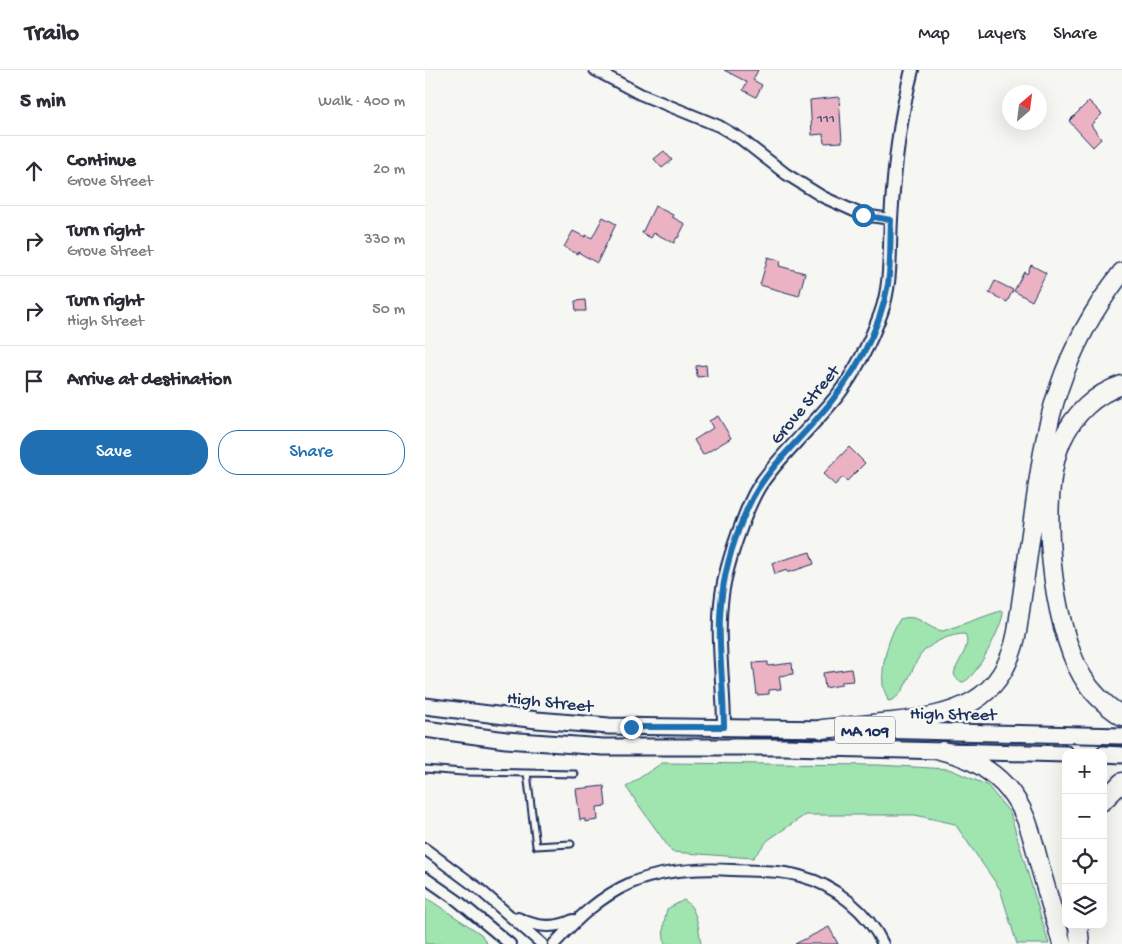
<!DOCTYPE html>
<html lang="en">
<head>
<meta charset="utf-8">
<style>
  body { margin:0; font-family:"Gochi Hand",sans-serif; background:#f2f2f3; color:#2b2b33 }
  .controls { position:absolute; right:15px; bottom:15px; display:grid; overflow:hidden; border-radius:10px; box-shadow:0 5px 20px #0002 }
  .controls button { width:45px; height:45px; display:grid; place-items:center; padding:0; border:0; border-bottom:1px solid #e1e1e2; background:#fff; color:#2b2b33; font:25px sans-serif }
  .compass { position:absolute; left:577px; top:15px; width:45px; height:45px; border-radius:50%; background:#fff; box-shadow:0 5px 20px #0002; rotate:28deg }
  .stop { position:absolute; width:15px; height:15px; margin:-11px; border:4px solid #1f6fb2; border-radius:50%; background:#fff }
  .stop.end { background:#1f6fb2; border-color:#fff; box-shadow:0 1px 5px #0008 }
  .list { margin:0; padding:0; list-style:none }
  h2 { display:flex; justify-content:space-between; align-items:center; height:65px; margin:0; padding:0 20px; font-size:21px }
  h2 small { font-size:16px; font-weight:400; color:#7c7c81 }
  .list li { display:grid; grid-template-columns:32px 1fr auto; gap:15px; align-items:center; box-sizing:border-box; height:70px; padding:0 20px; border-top:1px solid #e1e1e2 }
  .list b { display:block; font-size:19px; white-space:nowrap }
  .list p { margin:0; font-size:16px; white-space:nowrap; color:#7c7c81 }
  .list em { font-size:16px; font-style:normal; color:#7c7c81 }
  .actions { display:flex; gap:10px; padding:15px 20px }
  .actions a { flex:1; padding:11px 0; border:1px solid #1f6fb2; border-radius:20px; text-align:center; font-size:18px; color:#1f6fb2 }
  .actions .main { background:#1f6fb2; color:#fff }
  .icon { flex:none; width:28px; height:28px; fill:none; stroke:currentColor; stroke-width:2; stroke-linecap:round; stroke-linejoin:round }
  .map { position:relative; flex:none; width:697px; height:874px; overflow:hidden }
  header { display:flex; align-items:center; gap:30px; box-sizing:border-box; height:70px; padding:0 25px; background:#fff; border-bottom:1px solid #e1e1e2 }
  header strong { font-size:24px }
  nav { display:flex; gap:28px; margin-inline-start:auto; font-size:18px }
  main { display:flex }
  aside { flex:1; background:#fff }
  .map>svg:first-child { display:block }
</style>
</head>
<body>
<header>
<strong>Trailo</strong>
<nav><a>Map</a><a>Layers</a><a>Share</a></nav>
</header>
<main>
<aside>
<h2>5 min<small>Walk · 400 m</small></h2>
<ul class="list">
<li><svg class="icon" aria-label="ahead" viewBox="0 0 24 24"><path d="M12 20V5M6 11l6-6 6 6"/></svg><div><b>Continue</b><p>Grove Street</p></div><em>20 m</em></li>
<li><svg class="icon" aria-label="right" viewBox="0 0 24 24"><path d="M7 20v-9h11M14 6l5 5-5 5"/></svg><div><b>Turn right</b><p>Grove Street</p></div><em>330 m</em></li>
<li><svg class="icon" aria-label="right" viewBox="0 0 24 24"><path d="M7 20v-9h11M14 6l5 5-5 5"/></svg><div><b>Turn right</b><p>High Street</p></div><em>50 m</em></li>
<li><svg class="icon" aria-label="arrive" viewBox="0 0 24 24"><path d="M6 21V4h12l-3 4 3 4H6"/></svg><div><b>Arrive at destination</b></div></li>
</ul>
<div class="actions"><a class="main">Save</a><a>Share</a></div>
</aside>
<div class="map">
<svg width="697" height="874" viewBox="0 0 697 874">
  <rect width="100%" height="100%" fill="#f6f6f2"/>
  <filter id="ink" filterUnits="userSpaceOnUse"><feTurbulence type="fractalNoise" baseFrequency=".02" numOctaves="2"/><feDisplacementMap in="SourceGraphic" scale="10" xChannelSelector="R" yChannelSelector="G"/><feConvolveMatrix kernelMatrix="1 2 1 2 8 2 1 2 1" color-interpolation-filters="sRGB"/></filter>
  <g filter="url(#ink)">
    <!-- green -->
    <path fill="#a0e4b0" stroke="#5e8a87" d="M575,541L578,542C579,553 549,613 537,612C533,611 530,607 529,604C532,591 547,576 540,564C526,564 509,571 498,582C487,593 480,630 463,631C462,626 459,621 458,616C456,595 463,567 475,549C496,543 499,558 518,561Z
      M237,693L453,695L524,699L562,715L585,743L624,874H592L575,819L530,754L490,745H380L343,770L328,788L247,782L201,717Z
      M0,827L56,864L62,874H0Z
      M259,830C272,837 274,860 276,874H240C237,862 239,851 242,839Z"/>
    <!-- building -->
    <path fill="#ebb2c4" stroke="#1b2f5e" d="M299,0H333L328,10L337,15L331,27L318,20L322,12Z
      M414,27L417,72L399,73L398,64L387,65L385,30Z
      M664,31L677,44L666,55L676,69L668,77L644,51Z
      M239,81L247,90L237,98L229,89Z
      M230,136L248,145L247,147L260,154L253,168L252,167L249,173L229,163L226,168L217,163Z
      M178,147L191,154L172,193L153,182L152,184L139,177L148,161L160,167L161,165L167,168Z
      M343,187L356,191L354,196L380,203L374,226L335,215Z
      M606,195L621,203L607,231L589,221L599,202L602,204Z
      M570,211L588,220L582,232L564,223Z
      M160,230L161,241H151L150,231Z
      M281,295L282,306L272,307L271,296Z
      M293,346L306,368L278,385L269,370L288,358L284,351Z
      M424,377L440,393L422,411L418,407L410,415L398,404Z
      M385,482L389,494L365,502H362V500L350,504L347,493Z
      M343,592V596L367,593L368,604L354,606L356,619L344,620V624L332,625L328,593Z
      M426,599L428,611L416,612V615L400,618L398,603Z
      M179,716L181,736L172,737L173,750L160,752V749L155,750L151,719Z
      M404,857L413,874H370Z"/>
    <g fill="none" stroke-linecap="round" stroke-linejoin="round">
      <defs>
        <path id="service" d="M0,699L38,702L102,703L111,776L146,774
          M102,703L150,704"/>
        <path id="minor" d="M170,0L215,24L294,56L316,69L361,104L398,127L438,145L466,149
          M0,779L54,819L117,874
          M0,808L33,831L85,874
          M93,848C111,857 130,859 148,850
          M129,874C152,849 174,827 206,813C238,800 273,798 307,800C330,801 354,800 375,806C410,815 443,842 458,874"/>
        <path id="tertiary" d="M299,657C299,615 291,566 297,525C300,502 307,481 315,459C321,443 327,426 337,412C359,381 388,356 412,326C431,301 445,273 456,243C467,213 464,180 466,149C469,99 474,49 487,0"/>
        <path id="primary" d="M0,636L112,650L184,656L407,659
          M0,659L81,670L178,677H360L641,684
          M448,660L697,666
          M678,684L697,685"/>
        <path id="motorway" d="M697,315C670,324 649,344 637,370C612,425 627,555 657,606C667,623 681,636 697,646
          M397,659C421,657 444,654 467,652C530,645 578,634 592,562C598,522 603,482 609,442C615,400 620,358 634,318C648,276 670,237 697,202
          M518,681C555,689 587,713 601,749C607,764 611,781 615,797C622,822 630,848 637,874
          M678,731L697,712
          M653,855L655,874"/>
      </defs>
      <!-- service casing -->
      <use href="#service" stroke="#1b2f5e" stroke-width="9"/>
      <!-- minor casing -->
      <use href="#minor" stroke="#1b2f5e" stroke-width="14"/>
      <!-- tertiary casing -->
      <use href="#tertiary" stroke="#1b2f5e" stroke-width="16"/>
      <!-- primary casing -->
      <use href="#primary" stroke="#1b2f5e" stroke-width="19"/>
      <!-- motorway casing -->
      <use href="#motorway" stroke="#1b2f5e" stroke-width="21"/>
      <!-- service -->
      <use href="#service" stroke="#f6f6f2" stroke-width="5"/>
      <!-- minor -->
      <use href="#minor" stroke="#f6f6f2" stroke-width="10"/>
      <!-- tertiary -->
      <use href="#tertiary" stroke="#f6f6f2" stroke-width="12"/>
      <!-- primary -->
      <use href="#primary" stroke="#f6f6f2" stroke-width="15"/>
      <!-- motorway -->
      <use href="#motorway" stroke="#f6f6f2" stroke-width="18"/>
    </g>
  </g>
  <g fill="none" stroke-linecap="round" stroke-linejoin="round" filter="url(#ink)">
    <!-- route -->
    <path stroke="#1f6fb2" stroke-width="6" d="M206,657H299C299,614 291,567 297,525C301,494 311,463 324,435C339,403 366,378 389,352C425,312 454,267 463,214C466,193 465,171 466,150L438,145"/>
  </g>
  <g text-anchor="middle" stroke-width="5" stroke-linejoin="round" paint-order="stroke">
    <!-- number labels -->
    <g font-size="15" fill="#4f5078">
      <text x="401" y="52">111</text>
    </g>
    <!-- shield labels -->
    <rect fill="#f6f6f2" stroke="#5d6b8a" stroke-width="1" x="410" y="646.5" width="60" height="27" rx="4"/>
    <g font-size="16" font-weight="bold" fill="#1b2f5e">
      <text x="440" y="666">MA 109</text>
    </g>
    <!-- street labels -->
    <g font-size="18" fill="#1b2f5e" stroke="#f6f6f2">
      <text transform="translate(379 334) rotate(-50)" y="6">Grove Street</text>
      <text transform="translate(125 631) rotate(6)" y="6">High Street</text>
      <text transform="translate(528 643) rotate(1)" y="6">High Street</text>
    </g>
  </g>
</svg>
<div class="controls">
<button>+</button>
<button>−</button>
<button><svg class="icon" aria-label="locate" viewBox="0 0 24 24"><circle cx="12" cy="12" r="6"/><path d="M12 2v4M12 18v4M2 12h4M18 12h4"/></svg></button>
<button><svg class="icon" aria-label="layers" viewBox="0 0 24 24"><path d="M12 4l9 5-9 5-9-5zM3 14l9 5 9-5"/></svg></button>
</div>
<svg class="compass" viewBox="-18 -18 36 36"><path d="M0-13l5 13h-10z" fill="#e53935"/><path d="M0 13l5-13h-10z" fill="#7c7c81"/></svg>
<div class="stop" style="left:438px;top:145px"></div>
<div class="stop end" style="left:206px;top:657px"></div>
</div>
</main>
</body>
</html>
